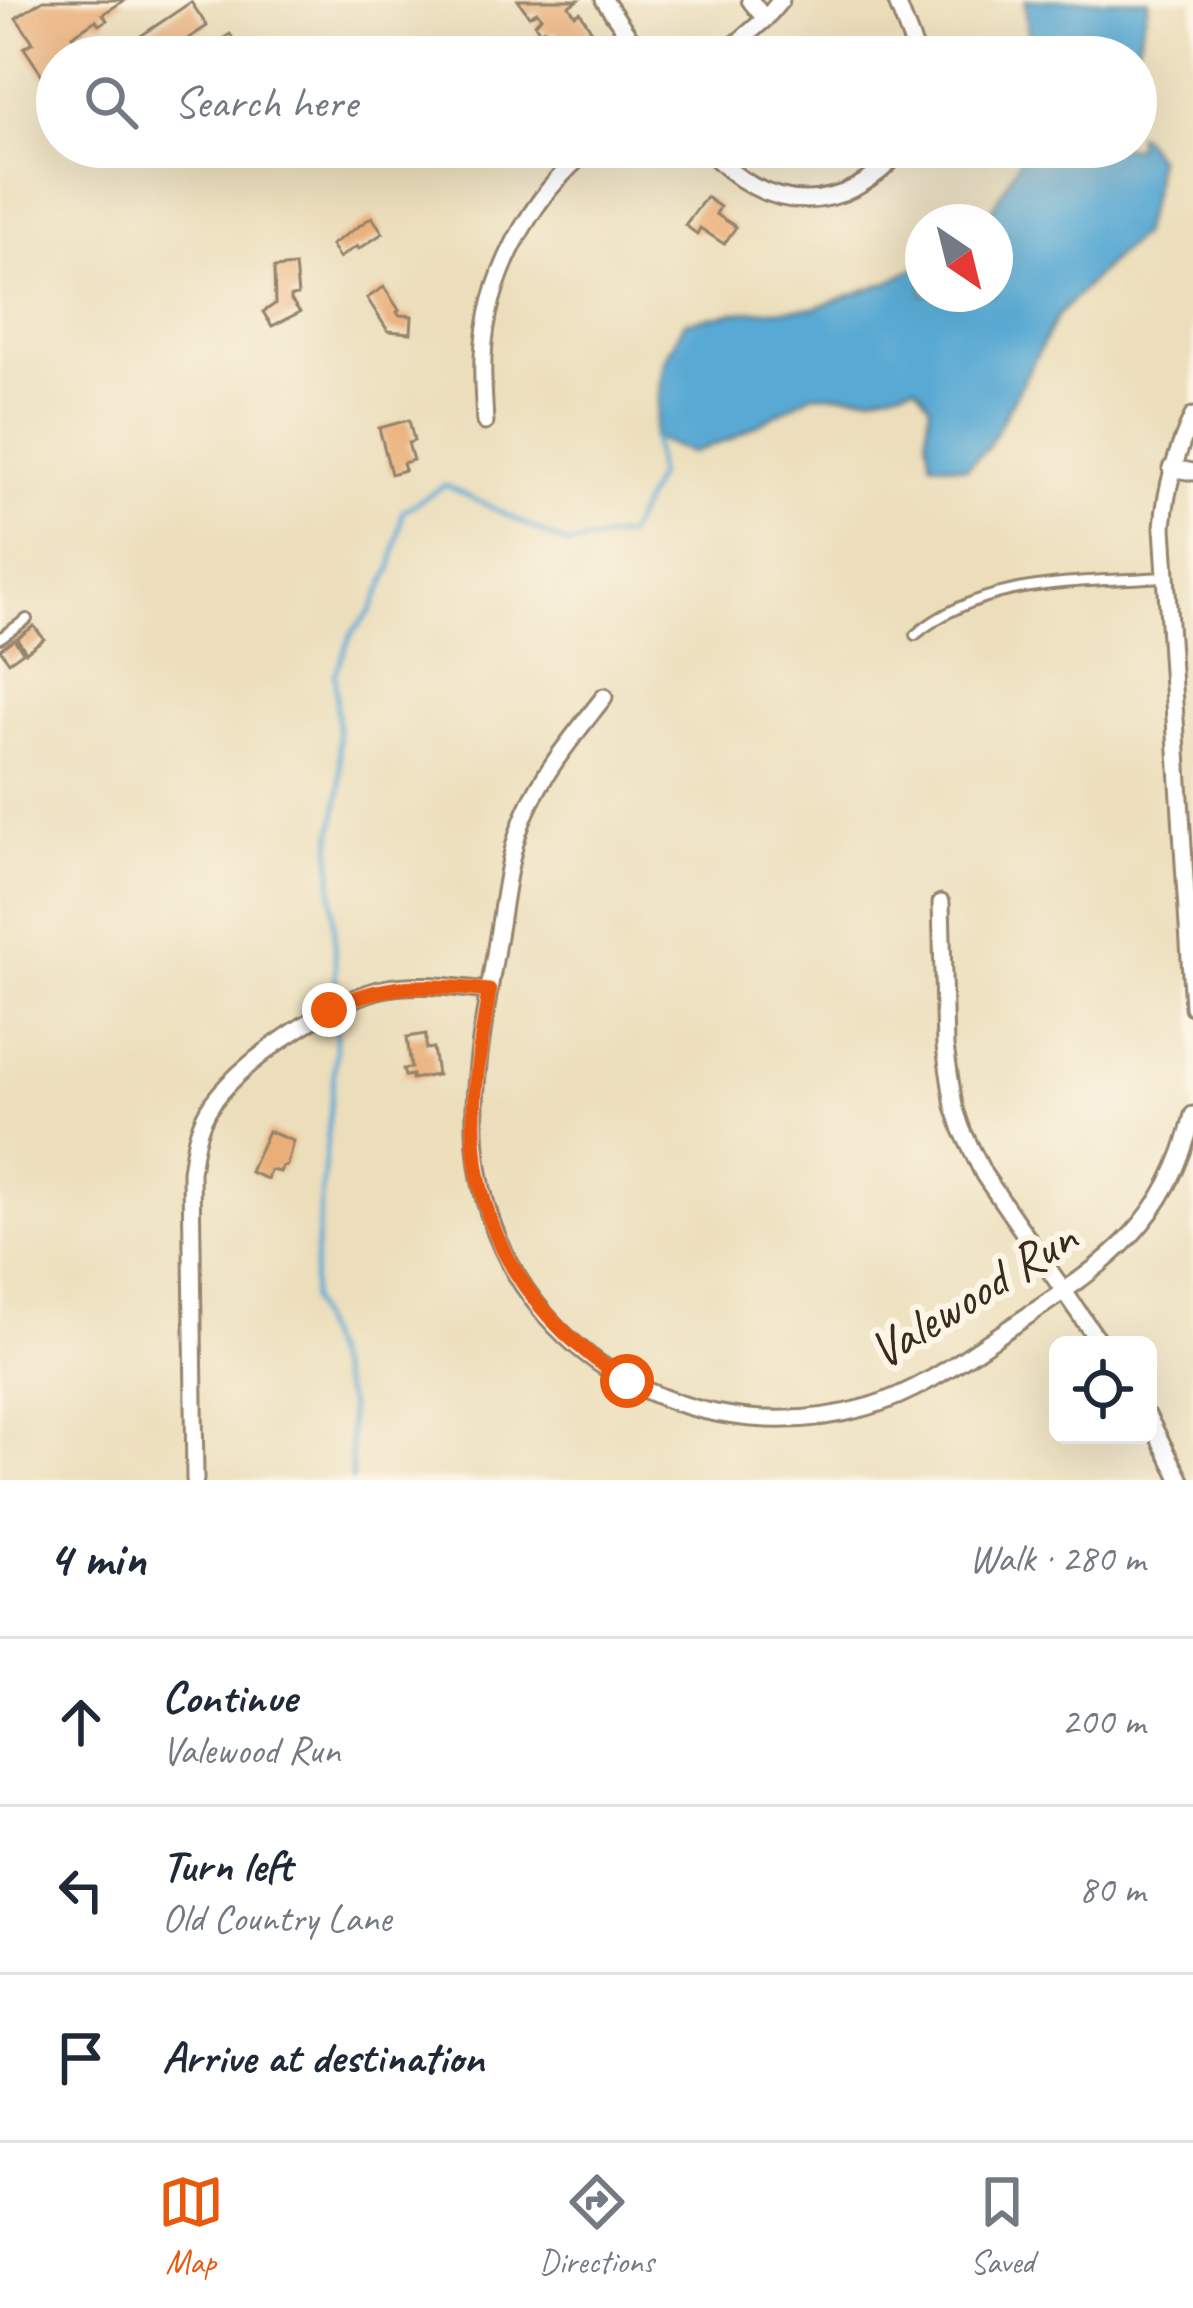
<!DOCTYPE html>
<html lang="en">
<head>
<meta charset="utf-8">
<style>
  body { margin:0; font-family:Caveat,sans-serif; background:#f2f2f3; color:#1f2937 }
  .controls { position:absolute; right:36px; bottom:36px; display:grid; overflow:hidden; border-radius:18px; box-shadow:0 12px 48px #0002 }
  .controls button { width:108px; height:108px; display:grid; place-items:center; padding:0; border:0; border-bottom:3px solid #e0e1e3; background:#fff; color:#1f2937; font:60px sans-serif }
  .compass { position:absolute; left:905px; top:204px; width:108px; height:108px; border-radius:50%; background:#fff; box-shadow:0 12px 48px #0002; rotate:145deg }
  .stop { position:absolute; width:36px; height:36px; margin:-27px; border:9px solid #ea580c; border-radius:50%; background:#fff }
  .stop.end { background:#ea580c; border-color:#fff; box-shadow:0 3px 12px #0008 }
  .list { margin:0; padding:0; list-style:none }
  h2 { display:flex; justify-content:space-between; align-items:center; height:156px; margin:0; padding:0 48px; font-size:51px }
  h2 small { font-size:39px; font-weight:400; color:#747a83 }
  .list li { display:grid; grid-template-columns:78px 1fr auto; gap:36px; align-items:center; box-sizing:border-box; height:168px; padding:0 48px; border-top:3px solid #e0e1e3 }
  .list b { display:block; font-size:45px; white-space:nowrap }
  .list p { margin:0; font-size:39px; white-space:nowrap; color:#747a83 }
  .list em { font-size:39px; font-style:normal; color:#747a83 }
  .icon { flex:none; width:66px; height:66px; fill:none; stroke:currentColor; stroke-width:2; stroke-linecap:round; stroke-linejoin:round }
  .map { position:relative; flex:none; width:1193px; height:1480px; overflow:hidden }
  .search { position:absolute; background:#fff; box-shadow:0 12px 48px #0002; left:36px; right:36px; top:36px; height:132px; display:flex; align-items:center; gap:30px; box-sizing:border-box; padding:0 42px; border-radius:66px; color:#747a83; font-size:45px }
  .sheet { height:660px; background:#fff }
  nav { display:flex; justify-content:space-around; align-items:center; box-sizing:border-box; height:168px; border-top:3px solid #e0e1e3; background:#fff; font-size:33px; color:#747a83 }
  nav a { display:grid; justify-items:center; gap:6px }
  nav .on { color:#ea580c }
  .map>svg:first-child { display:block }
</style>
</head>
<body>
<div class="map">
<svg width="1193" height="1480" viewBox="0 0 1193 1480">
  <rect width="100%" height="100%" fill="#fcf5e5"/>
  <filter id="ink" filterUnits="userSpaceOnUse"><feTurbulence type="fractalNoise" baseFrequency=".00833" numOctaves="2"/><feDisplacementMap in="SourceGraphic" scale="24" xChannelSelector="R" yChannelSelector="G"/><feConvolveMatrix kernelMatrix="1 2 1 2 8 2 1 2 1" color-interpolation-filters="sRGB"/></filter>
  <filter id="wash" filterUnits="userSpaceOnUse"><feTurbulence type="fractalNoise" baseFrequency=".004" numOctaves="4" result="noise"/><feDisplacementMap in="SourceGraphic" scale="48" xChannelSelector="R" yChannelSelector="G"/><feGaussianBlur stdDeviation="2.7" result="paint"/><feColorMatrix in="noise" values="0 0 0 0 0 0 0 0 0 0 0 0 0 0 0 0 0 1.4 0 .05"/><feComposite in="paint" operator="in"/></filter>
  <g filter="url(#wash)">
    <rect width="100%" height="100%" fill="#ecdebb"/>
    <!-- water -->
    <path fill="#59a9d3" stroke="#4a6a78" stroke-width="3" d="M1025,0H1149L1135,57H1030Z
      M1136,134L1142,137L1156,158L1154,186L1141,234L1109,263L1058,315L988,447L966,468L931,462L927,436L930,404L916,385L871,395L814,394L729,440L691,453L653,438L664,361L685,322L735,312L814,308L891,281L923,264V294H995V222H980L990,214L1026,147H1136Z"/>
    <g fill="none" stroke-linecap="round" stroke-linejoin="round">
      <!-- stream -->
      <path stroke="#59a9d3" stroke-width="4.5" d="M336,989L331,845L341,786L335,674L352,633L371,611L392,567L403,511L445,485L568,545L627,535L657,476L653,438
        M336,1020V1052L311,1300L349,1406L352,1480"/>
    </g>
    <g id="blocks">
      <!-- building -->
      <path fill="#eaaf79" d="M43,0H125L103,14L107,20L99,25L96,20L72,36L86,57H57V97L24,48L33,42L16,18Z
        M518,0H578L569,6L575,15L580,12L591,30L588,32L606,57H560L564,54L562,50L557,54L549,42L558,36L555,31L548,36L544,29L540,32L535,24L541,17L537,12L529,16Z
        M191,2L207,26L160,57H129L123,48Z
        M230,34L239,47L223,57H195Z
        M706,197L720,207L716,214L736,227L724,244L700,228L697,234L685,225Z
        M372,217L383,233L359,249L357,246L339,258L331,245Z
        M295,266L298,295L291,296V300L300,312L272,326L263,312L275,304L274,268Z
        M384,287L399,310L397,312L399,315L412,316L411,333L388,331L367,298Z
        M409,420L414,441L408,443L413,460L403,463L405,470L391,474L379,428Z
        M34,626L44,639L26,652L17,638Z
        M14,639L23,652L9,662L0,649Z
        M426,1034V1049L433,1048L437,1075L412,1079V1075L405,1076L403,1069L411,1068L407,1037Z
        M268,1131L293,1141L287,1165L282,1167L280,1172L270,1170L267,1179L250,1172Z"/>
    </g>
  </g>
  <g filter="url(#ink)">
    <use href="#blocks" fill-opacity="0" stroke="#94846c" stroke-width="3"/>
    <g fill="none" stroke-linecap="round" stroke-linejoin="round">
      <defs>
        <path id="service" d="M915,635C984,577 1079,583 1164,577
          M0,638L27,619"/>
        <path id="minor" d="M604,0L643,57
          M750,0L765,19
          M896,0L918,57
          M721,57L765,19L781,0
          M706,147C766,217 845,218 904,147
          M1193,416C1176,452 1166,487 1163,527L1193,1007
          M485,422C484,401 482,379 483,357C486,278 530,196 592,147
          M1171,468L1193,472
          M604,697C576,733 546,768 527,810C508,851 505,898 497,942C483,1032 460,1122 488,1211C537,1371 710,1452 867,1407C923,1391 970,1354 1017,1323C1106,1263 1167,1225 1193,1115
          M941,903L945,1047L954,1106L962,1130L984,1175L1101,1345
          M1148,1417L1181,1480
          M195,1480L191,1172C194,1150 197,1129 208,1110C234,1065 337,996 388,988C422,982 456,988 489,991"/>
      </defs>
      <!-- service casing -->
      <use href="#service" stroke="#94846c" stroke-width="14"/>
      <!-- minor casing -->
      <use href="#minor" stroke="#94846c" stroke-width="21"/>
      <!-- service -->
      <use href="#service" stroke="#fff" stroke-width="8"/>
      <!-- minor -->
      <use href="#minor" stroke="#fff" stroke-width="15"/>
    </g>
  </g>
  <g fill="none" stroke-linecap="round" stroke-linejoin="round" filter="url(#ink)">
    <!-- route -->
    <path stroke="#ea580c" stroke-width="15" d="M329,1010C381,981 432,985 489,991C483,1034 474,1077 474,1121C472,1233 535,1323 627,1381"/>
  </g>
  <g text-anchor="middle" stroke-width="12" stroke-linejoin="round" paint-order="stroke">
    <!-- street labels -->
    <g font-size="51" fill="#3b2a1e" stroke="#fcf5e5">
      <text transform="translate(972 1293) rotate(-32)" y="18">Valewood Run</text>
    </g>
  </g>
</svg>
<div class="controls">
<button><svg class="icon" aria-label="locate" viewBox="0 0 24 24"><circle cx="12" cy="12" r="6"/><path d="M12 2v4M12 18v4M2 12h4M18 12h4"/></svg></button>
</div>
<svg class="compass" viewBox="-18 -18 36 36"><path d="M0-13l5 13h-10z" fill="#e53935"/><path d="M0 13l5-13h-10z" fill="#747a83"/></svg>
<div class="stop" style="left:627px;top:1381px"></div>
<div class="stop end" style="left:329px;top:1010px"></div>
<div class="search"><svg class="icon" aria-label="search" viewBox="0 0 24 24"><circle cx="10" cy="10" r="6"/><path d="M15 15l6 6"/></svg>Search here</div>
</div>
<section class="sheet">
<h2>4 min<small>Walk · 280 m</small></h2>
<ul class="list">
<li><svg class="icon" aria-label="ahead" viewBox="0 0 24 24"><path d="M12 20V5M6 11l6-6 6 6"/></svg><div><b>Continue</b><p>Valewood Run</p></div><em>200 m</em></li>
<li><svg class="icon" aria-label="left" viewBox="0 0 24 24"><path d="M17 20v-9H6M10 6l-5 5 5 5"/></svg><div><b>Turn left</b><p>Old Country Lane</p></div><em>80 m</em></li>
<li><svg class="icon" aria-label="arrive" viewBox="0 0 24 24"><path d="M6 21V4h12l-3 4 3 4H6"/></svg><div><b>Arrive at destination</b></div></li>
</ul>
</section>
<nav>
<a class="on"><svg class="icon" aria-label="map" viewBox="0 0 24 24"><path d="M3 6l6-2 6 2 6-2v14l-6 2-6-2-6 2zM9 4v14M15 6v14"/></svg>Map</a>
<a><svg class="icon" aria-label="directions" viewBox="0 0 24 24"><path d="M12 3l9 9-9 9-9-9zM9 14v-3h6M13 9l2 2-2 2"/></svg>Directions</a>
<a><svg class="icon" aria-label="saved" viewBox="0 0 24 24"><path d="M7 4h10v16l-5-4-5 4z"/></svg>Saved</a>
</nav>
</body>
</html>
